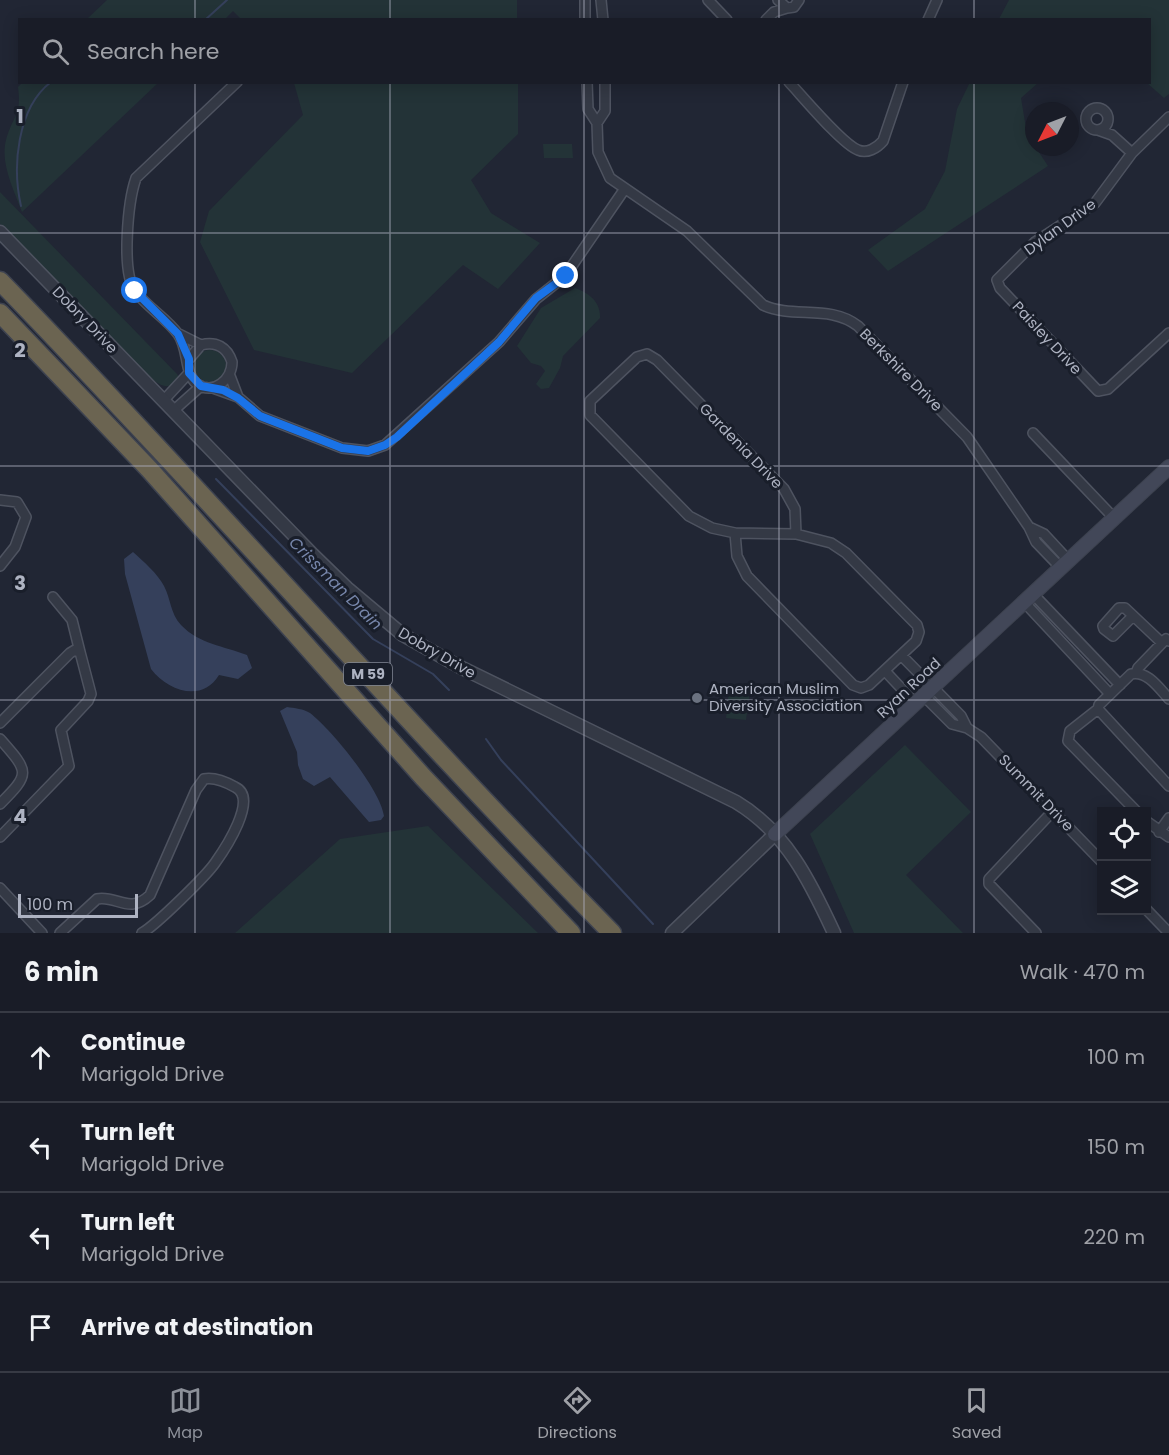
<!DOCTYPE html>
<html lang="en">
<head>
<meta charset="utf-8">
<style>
  body { margin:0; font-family:Poppins,sans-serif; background:#262933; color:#f1f3f6 }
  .controls { position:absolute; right:18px; bottom:18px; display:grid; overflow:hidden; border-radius:0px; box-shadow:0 3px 15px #0003 }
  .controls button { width:54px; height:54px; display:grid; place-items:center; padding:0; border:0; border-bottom:2px solid #373a44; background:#191c27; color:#f1f3f6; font:30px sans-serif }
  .compass { position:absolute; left:1025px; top:102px; width:54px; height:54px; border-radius:50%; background:#191c27; box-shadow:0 3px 15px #0003; rotate:228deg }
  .scale { position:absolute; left:18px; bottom:15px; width:120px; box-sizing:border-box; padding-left:6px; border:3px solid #aeb3c2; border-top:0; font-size:16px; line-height:21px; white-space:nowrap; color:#aeb3c2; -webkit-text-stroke:4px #191e2a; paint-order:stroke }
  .stop { position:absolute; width:18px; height:18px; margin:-14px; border:4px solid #1a73e8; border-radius:50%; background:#fff }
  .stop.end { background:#1a73e8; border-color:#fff; box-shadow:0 2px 6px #0008 }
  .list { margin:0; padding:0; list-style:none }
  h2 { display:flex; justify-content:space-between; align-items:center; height:78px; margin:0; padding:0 24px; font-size:26px }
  h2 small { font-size:20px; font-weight:400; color:#9fa1a7 }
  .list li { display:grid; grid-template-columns:39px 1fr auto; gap:18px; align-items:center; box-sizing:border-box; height:90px; padding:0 24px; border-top:2px solid #373a44 }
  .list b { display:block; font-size:22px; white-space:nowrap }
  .list p { margin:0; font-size:20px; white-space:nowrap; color:#9fa1a7 }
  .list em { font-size:20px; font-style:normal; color:#9fa1a7 }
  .icon { flex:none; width:33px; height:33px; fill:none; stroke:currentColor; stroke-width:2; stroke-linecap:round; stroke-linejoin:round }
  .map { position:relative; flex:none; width:1169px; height:933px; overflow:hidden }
  .search { position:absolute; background:#191c27; box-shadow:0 3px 15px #0003; left:18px; right:18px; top:18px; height:66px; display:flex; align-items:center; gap:15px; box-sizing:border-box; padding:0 21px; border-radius:0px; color:#9fa1a7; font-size:22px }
  .sheet { height:438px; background:#191c27 }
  nav { display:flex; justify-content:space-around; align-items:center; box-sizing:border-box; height:84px; border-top:2px solid #373a44; background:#191c27; font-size:16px; color:#9fa1a7 }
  nav a { display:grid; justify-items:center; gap:3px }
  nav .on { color:#8c9099 }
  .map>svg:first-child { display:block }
</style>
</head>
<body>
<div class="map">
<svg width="1169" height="933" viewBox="0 0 1169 933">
  <rect width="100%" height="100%" fill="#212634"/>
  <!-- green -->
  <path fill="#233337" d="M107,0H517V19L242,20L233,11L225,19H87Z
    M1009,0H1169V94L1164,98L1147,83L1150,82V20L999,19Z
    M970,82L1038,83L1021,98L1027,134L1048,166L888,271L868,250L925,209L945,171L957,109Z
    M22,83V82L158,83L22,212C14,190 0,164 6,140C13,115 22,116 18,87Z
    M294,83H518V134L471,180L491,213L540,243L498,289L463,265L352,373L254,350L200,242L209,211L303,115Z
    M572,144L573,158H544L543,144Z
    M0,192L177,374L179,377C168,397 154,380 142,370L0,224Z
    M575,288C589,293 601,302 600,318L563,356L560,368L549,388L541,389L536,384L545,371L541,366L531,363L517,346L541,308Z
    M194 366a16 16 0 1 1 32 0a16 16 0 1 1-32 0Z
    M729,689L750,691L746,720L726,718Z
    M905,745L971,812L906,875L963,933H854L810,834Z
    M428,826L538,933H235L340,839Z"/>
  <!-- water -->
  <path fill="#35405b" d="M133,552C143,561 158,574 164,586C171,599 170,613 181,625C199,644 224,646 247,655L252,668L238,679L219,675C202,703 168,691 151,669L125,574L124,559Z
    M287,707C294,708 304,709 310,713C332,730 380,789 384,816L381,820L369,822L330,777L314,786L303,779L298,765L297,752L280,711Z"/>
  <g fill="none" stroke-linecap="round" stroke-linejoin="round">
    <!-- stream -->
    <path stroke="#35405b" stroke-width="2" d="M205,20L227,0
      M21,206C12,167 17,108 51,82
      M216,479L373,639L433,674L449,690
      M486,739L501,760L653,924"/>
    <defs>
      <path id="minor" d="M601,0L603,20
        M708,0L727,20
        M778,0L787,8L794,7L799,0
        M585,20V0
        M766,20L774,12L787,8
        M928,20L937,0
        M587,82L588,109L597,123L605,111V82
        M789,82C803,97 842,144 858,150C867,154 877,148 883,141L903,82
        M1086 119a11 11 0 1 1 22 0a11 11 0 1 1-22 0Z
        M1169,117L1132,153L1095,203L1035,242L997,280L1000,288L1098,391L1108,389L1169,333
        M597,123L598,152L610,178L687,231L763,305C793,319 830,304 858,326L967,437L1029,527
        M1098,130L1112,135L1132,153
        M179,334L201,345
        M647,354L657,360L784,489L795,509L796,534L831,543L846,553L917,625L919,632L916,641L869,685L861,688L853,685L747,576L737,556L735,533L712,528L689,516L590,415V401L637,357Z
        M189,359L201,345C216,341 227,347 232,362C232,379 214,396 197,384C184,374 189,349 178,334C166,318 147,307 135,291C121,271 128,201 136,178L237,82
        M230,376L238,397
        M213,388L238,397L260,416L342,448L368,451L385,445L499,342L536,299L565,276L624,190
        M163,401L189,373
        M173,411L201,386
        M1033,433L1114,518
        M0,500L17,502L26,517L15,547L0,566
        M735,533L796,534
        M1061,568L1036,542L1029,527L1044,534L1069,561
        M1033,594L1120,685
        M53,597L72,620L80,652
        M1024,602L1110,694
        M1133,616L1113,636L1104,629L1103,626L1119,608H1125L1162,643
        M901,655L961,716L967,728
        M885,671L916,704
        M1136,673L1138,668L1166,639L1169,641
        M924,696L952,724L967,728L981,737L1102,862
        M1169,699C1159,688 1147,670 1131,674L1099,705L1098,709L1169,786
        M1098,709L1070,731L1068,741L1137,812
        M0,723L70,653L75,650L80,652L91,694L88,701L61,730L69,766L0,837
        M0,739C29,772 31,773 0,804
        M1146,821L1169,837
        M1159,832L1169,818
        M0,888L42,933
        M1146,909L1169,933
        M60,933L97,899C117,895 129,915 150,895L196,790L204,779C214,777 226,782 235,787C259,798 225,849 215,863C206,876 156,925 142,933
        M1036,933L989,884V879L1053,811"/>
      <path id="tertiary" d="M0,232L313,555L347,588L403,635L460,667L736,802C786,832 810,881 834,933
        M672,933L775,834"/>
      <path id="secondary" d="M775,834L1169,467"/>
      <path id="motorway" d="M0,281C208,495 403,721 612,933
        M0,313L150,470L423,777L571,933"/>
    </defs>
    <!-- minor casing -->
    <use href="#minor" stroke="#4e5360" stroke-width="12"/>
    <!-- tertiary casing -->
    <use href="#tertiary" stroke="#4e5360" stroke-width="15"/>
    <!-- secondary casing -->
    <use href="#secondary" stroke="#3d424f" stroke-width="16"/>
    <!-- motorway casing -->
    <use href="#motorway" stroke="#3e4350" stroke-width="21"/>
    <!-- minor -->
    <use href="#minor" stroke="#343945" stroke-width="9"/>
    <!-- tertiary -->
    <use href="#tertiary" stroke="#343945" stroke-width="12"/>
    <!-- secondary -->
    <use href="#secondary" stroke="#424758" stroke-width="14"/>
    <!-- motorway -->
    <use href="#motorway" stroke="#6b6451" stroke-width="18"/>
  </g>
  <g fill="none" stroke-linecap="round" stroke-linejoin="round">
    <!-- route -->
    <path stroke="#1a73e8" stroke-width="8" d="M135,291L178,334L189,359V373L201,386L223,390L238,398L260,416L342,448L368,451L385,445L397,437L499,342L536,298L566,276"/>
  </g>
  <!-- grid -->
  <path fill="none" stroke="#aeb3c2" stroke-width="1.5" stroke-opacity="0.55" d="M195,0V20M390,0V20M584,0V20M779,0V20M974,0V20M195,82V933M390,82V933M584,82V933M779,82V933M974,82V933M0,233H1169M0,466H1169M0,700H1169"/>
  <!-- markers -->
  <circle fill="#6b7280" stroke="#191e2a" stroke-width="2" cx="697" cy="698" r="6"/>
  <g text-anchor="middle" stroke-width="6" stroke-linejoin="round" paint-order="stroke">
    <!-- shield labels -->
    <rect fill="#191e2a" stroke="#818694" stroke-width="1.5" x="344" y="663" width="48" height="22" rx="4.5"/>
    <g font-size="14" font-weight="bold" fill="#aeb3c2">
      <text x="368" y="679">M 59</text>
    </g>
    <!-- street labels -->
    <g font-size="15" fill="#aeb3c2" stroke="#191e2a">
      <text transform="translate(1060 227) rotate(-36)" y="5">Dylan Drive</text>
      <text transform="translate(85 320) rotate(46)" y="5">Dobry Drive</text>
      <text transform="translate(1047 338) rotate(47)" y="5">Paisley Drive</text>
      <text transform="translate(901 370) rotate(45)" y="5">Berkshire Drive</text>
      <text transform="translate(741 446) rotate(46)" y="5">Gardenia Drive</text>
      <text transform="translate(437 653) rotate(30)" y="5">Dobry Drive</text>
      <text transform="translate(909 688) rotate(-43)" y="5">Ryan Road</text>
      <text transform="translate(1036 793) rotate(46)" y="5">Summit Drive</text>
    </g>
    <!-- poi labels -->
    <g font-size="15" fill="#aeb3c2" stroke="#191e2a" text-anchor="start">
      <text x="709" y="694">American Muslim<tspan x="709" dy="17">Diversity Association</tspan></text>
    </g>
    <!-- water labels -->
    <g font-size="16" font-style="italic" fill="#7786aa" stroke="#191e2a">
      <text transform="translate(336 583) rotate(45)" y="6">Crissman Drain</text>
    </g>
  </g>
  <g font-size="20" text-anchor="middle" font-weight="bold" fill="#aeb3c2" stroke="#191e2a" stroke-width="6" stroke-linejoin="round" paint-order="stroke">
    <text x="20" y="123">1</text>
    <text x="20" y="357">2</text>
    <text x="20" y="590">3</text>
    <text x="20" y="823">4</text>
  </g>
</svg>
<div class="controls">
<button><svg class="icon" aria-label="locate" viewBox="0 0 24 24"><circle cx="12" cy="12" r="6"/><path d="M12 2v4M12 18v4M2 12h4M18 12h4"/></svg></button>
<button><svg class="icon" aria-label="layers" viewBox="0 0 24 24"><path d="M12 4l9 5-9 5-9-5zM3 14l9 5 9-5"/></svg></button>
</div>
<svg class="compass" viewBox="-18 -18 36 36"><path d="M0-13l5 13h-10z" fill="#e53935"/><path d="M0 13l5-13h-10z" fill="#9fa1a7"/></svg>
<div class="scale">100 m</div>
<div class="stop" style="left:135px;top:291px"></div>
<div class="stop end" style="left:566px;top:276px"></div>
<div class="search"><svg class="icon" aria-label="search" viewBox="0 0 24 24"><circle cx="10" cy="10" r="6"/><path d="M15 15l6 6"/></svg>Search here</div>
</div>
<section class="sheet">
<h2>6 min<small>Walk · 470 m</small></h2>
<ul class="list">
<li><svg class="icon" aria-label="ahead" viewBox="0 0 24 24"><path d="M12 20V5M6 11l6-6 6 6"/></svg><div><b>Continue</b><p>Marigold Drive</p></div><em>100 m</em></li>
<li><svg class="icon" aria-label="left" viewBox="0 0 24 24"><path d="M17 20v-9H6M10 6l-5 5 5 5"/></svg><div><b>Turn left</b><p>Marigold Drive</p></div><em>150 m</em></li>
<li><svg class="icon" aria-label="left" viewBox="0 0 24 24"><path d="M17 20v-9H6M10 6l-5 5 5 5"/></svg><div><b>Turn left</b><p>Marigold Drive</p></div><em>220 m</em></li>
<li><svg class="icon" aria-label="arrive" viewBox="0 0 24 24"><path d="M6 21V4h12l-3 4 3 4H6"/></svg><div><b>Arrive at destination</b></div></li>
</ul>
</section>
<nav>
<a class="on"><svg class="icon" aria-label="map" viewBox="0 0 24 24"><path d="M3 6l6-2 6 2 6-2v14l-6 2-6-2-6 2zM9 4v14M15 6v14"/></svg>Map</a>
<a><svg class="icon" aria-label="directions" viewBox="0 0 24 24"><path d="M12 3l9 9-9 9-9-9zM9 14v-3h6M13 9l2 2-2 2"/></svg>Directions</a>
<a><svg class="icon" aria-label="saved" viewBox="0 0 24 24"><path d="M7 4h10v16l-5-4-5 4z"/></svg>Saved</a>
</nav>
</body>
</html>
